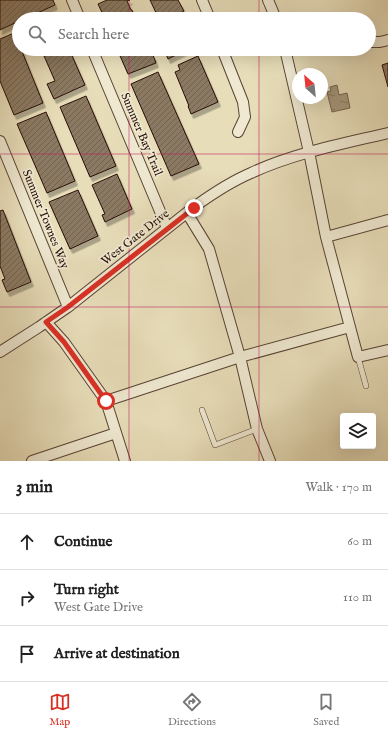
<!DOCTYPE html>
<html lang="en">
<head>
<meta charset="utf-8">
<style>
  body { margin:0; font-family:"IM FELL English",serif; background:#f2f2f2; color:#222 }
  .controls { position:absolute; right:12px; bottom:12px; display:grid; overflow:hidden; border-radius:4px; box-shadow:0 4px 16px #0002 }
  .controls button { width:36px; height:36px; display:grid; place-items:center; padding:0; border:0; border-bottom:1px solid #e0e0e0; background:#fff; color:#222; font:20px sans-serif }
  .compass { position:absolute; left:292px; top:68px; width:36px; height:36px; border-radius:50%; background:#fff; box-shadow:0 4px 16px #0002; rotate:333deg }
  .stop { position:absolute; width:12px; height:12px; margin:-9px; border:3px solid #d93025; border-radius:50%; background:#fff }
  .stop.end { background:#d93025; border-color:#fff; box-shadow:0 1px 4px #0008 }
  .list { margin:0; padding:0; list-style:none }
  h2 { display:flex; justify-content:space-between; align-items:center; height:52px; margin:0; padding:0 16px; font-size:17px }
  h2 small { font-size:13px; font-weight:400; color:#767676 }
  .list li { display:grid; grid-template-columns:26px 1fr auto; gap:12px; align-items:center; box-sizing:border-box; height:56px; padding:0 16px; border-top:1px solid #e0e0e0 }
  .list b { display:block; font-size:15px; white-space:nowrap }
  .list p { margin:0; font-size:13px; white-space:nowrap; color:#767676 }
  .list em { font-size:13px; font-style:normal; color:#767676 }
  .icon { flex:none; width:22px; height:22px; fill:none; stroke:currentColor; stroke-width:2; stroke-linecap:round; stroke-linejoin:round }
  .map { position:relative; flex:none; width:388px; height:461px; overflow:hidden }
  .search { position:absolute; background:#fff; box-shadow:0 4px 16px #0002; left:12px; right:12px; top:12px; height:44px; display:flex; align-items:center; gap:10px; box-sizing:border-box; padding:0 14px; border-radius:22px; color:#767676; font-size:15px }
  .sheet { height:220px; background:#fff }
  nav { display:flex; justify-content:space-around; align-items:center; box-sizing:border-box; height:56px; border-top:1px solid #e0e0e0; background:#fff; font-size:11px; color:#767676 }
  nav a { display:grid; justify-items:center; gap:2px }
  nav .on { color:#d93025 }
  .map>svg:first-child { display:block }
</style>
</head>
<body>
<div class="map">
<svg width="388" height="461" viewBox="0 0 388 461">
  <defs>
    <pattern id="water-ripples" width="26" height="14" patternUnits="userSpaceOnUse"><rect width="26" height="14" fill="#a6977c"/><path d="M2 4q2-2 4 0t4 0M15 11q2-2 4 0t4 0" fill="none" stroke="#877a64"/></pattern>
    <pattern id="building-hatch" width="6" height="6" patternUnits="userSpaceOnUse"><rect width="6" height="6" fill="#8b7a63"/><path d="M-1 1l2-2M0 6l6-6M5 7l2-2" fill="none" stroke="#726250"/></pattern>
    <filter id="shadow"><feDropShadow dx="2.5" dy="4.5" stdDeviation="0" flood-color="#0004"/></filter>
  </defs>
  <rect width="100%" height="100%" fill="#e7ddb9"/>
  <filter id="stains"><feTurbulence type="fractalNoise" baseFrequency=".005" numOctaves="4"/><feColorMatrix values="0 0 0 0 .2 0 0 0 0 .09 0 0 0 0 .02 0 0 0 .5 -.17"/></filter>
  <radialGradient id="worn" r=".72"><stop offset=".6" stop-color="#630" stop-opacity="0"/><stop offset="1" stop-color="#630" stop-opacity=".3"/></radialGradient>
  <!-- water -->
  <path fill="url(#water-ripples)" stroke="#74614d" d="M337,85L339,95L347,93L350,108L332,112L327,92L331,91L330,87Z"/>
  <!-- building -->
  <path fill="url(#building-hatch)" stroke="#280f06" filter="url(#shadow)" d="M0,0H53L55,5L24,19H19V21L0,30Z
    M107,0H130L127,1L131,10H132L136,19H105L98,4Z
    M150,0H178L184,11L182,12L185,19H159Z
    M14,33L19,45V49H21L43,103L14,115L0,81V39Z
    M41,49H69L85,85L54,99L47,84L55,81Z
    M117,49H148L151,56L153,55L156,63L128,74Z
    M164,49H188L168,59Z
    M198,56L218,102L191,114L188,106H189L175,72L180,70L178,65Z
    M388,63V87L382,65Z
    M158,72L199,164L171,176L131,84Z
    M86,96L116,166L90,177L60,107Z
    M46,112L75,181L47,193L17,124Z
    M117,174L132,209L105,222L102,215L105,214L92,185Z
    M78,190L98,236L70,249L49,202Z
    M3,210L31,282L7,292L2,280L5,279L0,266V211Z"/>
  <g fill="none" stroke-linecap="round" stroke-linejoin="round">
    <defs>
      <path id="service" d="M358,357L366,386
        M202,410L215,445L257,429"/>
      <path id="minor" d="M72,0L80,19
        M202,0L210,19
        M268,0L276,19
        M369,42H380L388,40
        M92,49L167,228
        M222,49L243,102L245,117L238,132
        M285,49L309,152L326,237L388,220
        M0,141L68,307
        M187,213L209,249L240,357L350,327
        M326,237L358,357L388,350
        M46,322L64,342L106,401L240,357L257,429L270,461
        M0,352L39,327L68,307L194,207C212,194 230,182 251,173C294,153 342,144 388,133
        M106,401L125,461
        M32,461L116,433"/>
    </defs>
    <!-- service casing -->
    <use href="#service" stroke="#584233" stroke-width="6"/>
    <!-- minor casing -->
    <use href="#minor" stroke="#584233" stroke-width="12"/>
    <!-- service -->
    <use href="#service" stroke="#efe9d2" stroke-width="5"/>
    <!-- minor -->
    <use href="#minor" stroke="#efe9d2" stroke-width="10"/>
  </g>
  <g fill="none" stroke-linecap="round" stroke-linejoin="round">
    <!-- route -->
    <path stroke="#d93025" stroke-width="5" d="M106,401L64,342L46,322L68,307L194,208"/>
  </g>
  <!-- grid -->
  <path fill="none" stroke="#c2185b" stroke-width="1" stroke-opacity="0.55" d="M129,0V19M259,0V19M129,49V461M259,49V461M0,154H388M0,307H388"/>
  <g text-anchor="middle" stroke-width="3.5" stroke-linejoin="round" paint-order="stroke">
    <!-- street labels -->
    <g font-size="12" fill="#280f06" stroke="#efe9d2">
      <text transform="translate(142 134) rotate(67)" y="4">Summer Bay Trail</text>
      <text transform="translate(46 219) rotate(68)" y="4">Summer Townes Way</text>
      <text transform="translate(135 237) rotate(-38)" y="4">West Gate Drive</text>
    </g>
  </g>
  <rect width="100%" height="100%" filter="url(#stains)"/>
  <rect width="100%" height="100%" fill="url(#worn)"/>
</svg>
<div class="controls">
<button><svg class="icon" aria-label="layers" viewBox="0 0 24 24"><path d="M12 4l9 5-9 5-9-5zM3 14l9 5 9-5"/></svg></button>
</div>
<svg class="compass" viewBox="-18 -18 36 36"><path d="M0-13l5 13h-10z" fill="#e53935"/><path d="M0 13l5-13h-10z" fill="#767676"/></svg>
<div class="stop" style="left:106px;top:401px"></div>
<div class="stop end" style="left:194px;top:208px"></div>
<div class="search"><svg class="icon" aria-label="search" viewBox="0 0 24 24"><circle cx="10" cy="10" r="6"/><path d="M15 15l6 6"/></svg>Search here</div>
</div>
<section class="sheet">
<h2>3 min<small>Walk · 170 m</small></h2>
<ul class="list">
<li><svg class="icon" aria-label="ahead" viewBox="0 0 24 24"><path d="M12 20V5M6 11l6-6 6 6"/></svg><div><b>Continue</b></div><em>60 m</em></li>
<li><svg class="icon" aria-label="right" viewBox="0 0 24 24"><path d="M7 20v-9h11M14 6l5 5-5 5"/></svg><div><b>Turn right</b><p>West Gate Drive</p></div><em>110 m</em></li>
<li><svg class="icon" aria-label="arrive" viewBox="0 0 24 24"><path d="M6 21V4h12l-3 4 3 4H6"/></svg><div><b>Arrive at destination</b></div></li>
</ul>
</section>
<nav>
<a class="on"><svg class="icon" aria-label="map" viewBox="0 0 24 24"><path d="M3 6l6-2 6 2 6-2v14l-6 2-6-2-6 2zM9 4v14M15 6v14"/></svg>Map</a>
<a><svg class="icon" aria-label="directions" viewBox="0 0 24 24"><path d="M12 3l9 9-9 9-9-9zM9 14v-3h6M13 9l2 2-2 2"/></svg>Directions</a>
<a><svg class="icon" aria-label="saved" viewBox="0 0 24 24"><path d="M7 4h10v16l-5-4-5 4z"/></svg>Saved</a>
</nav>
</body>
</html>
